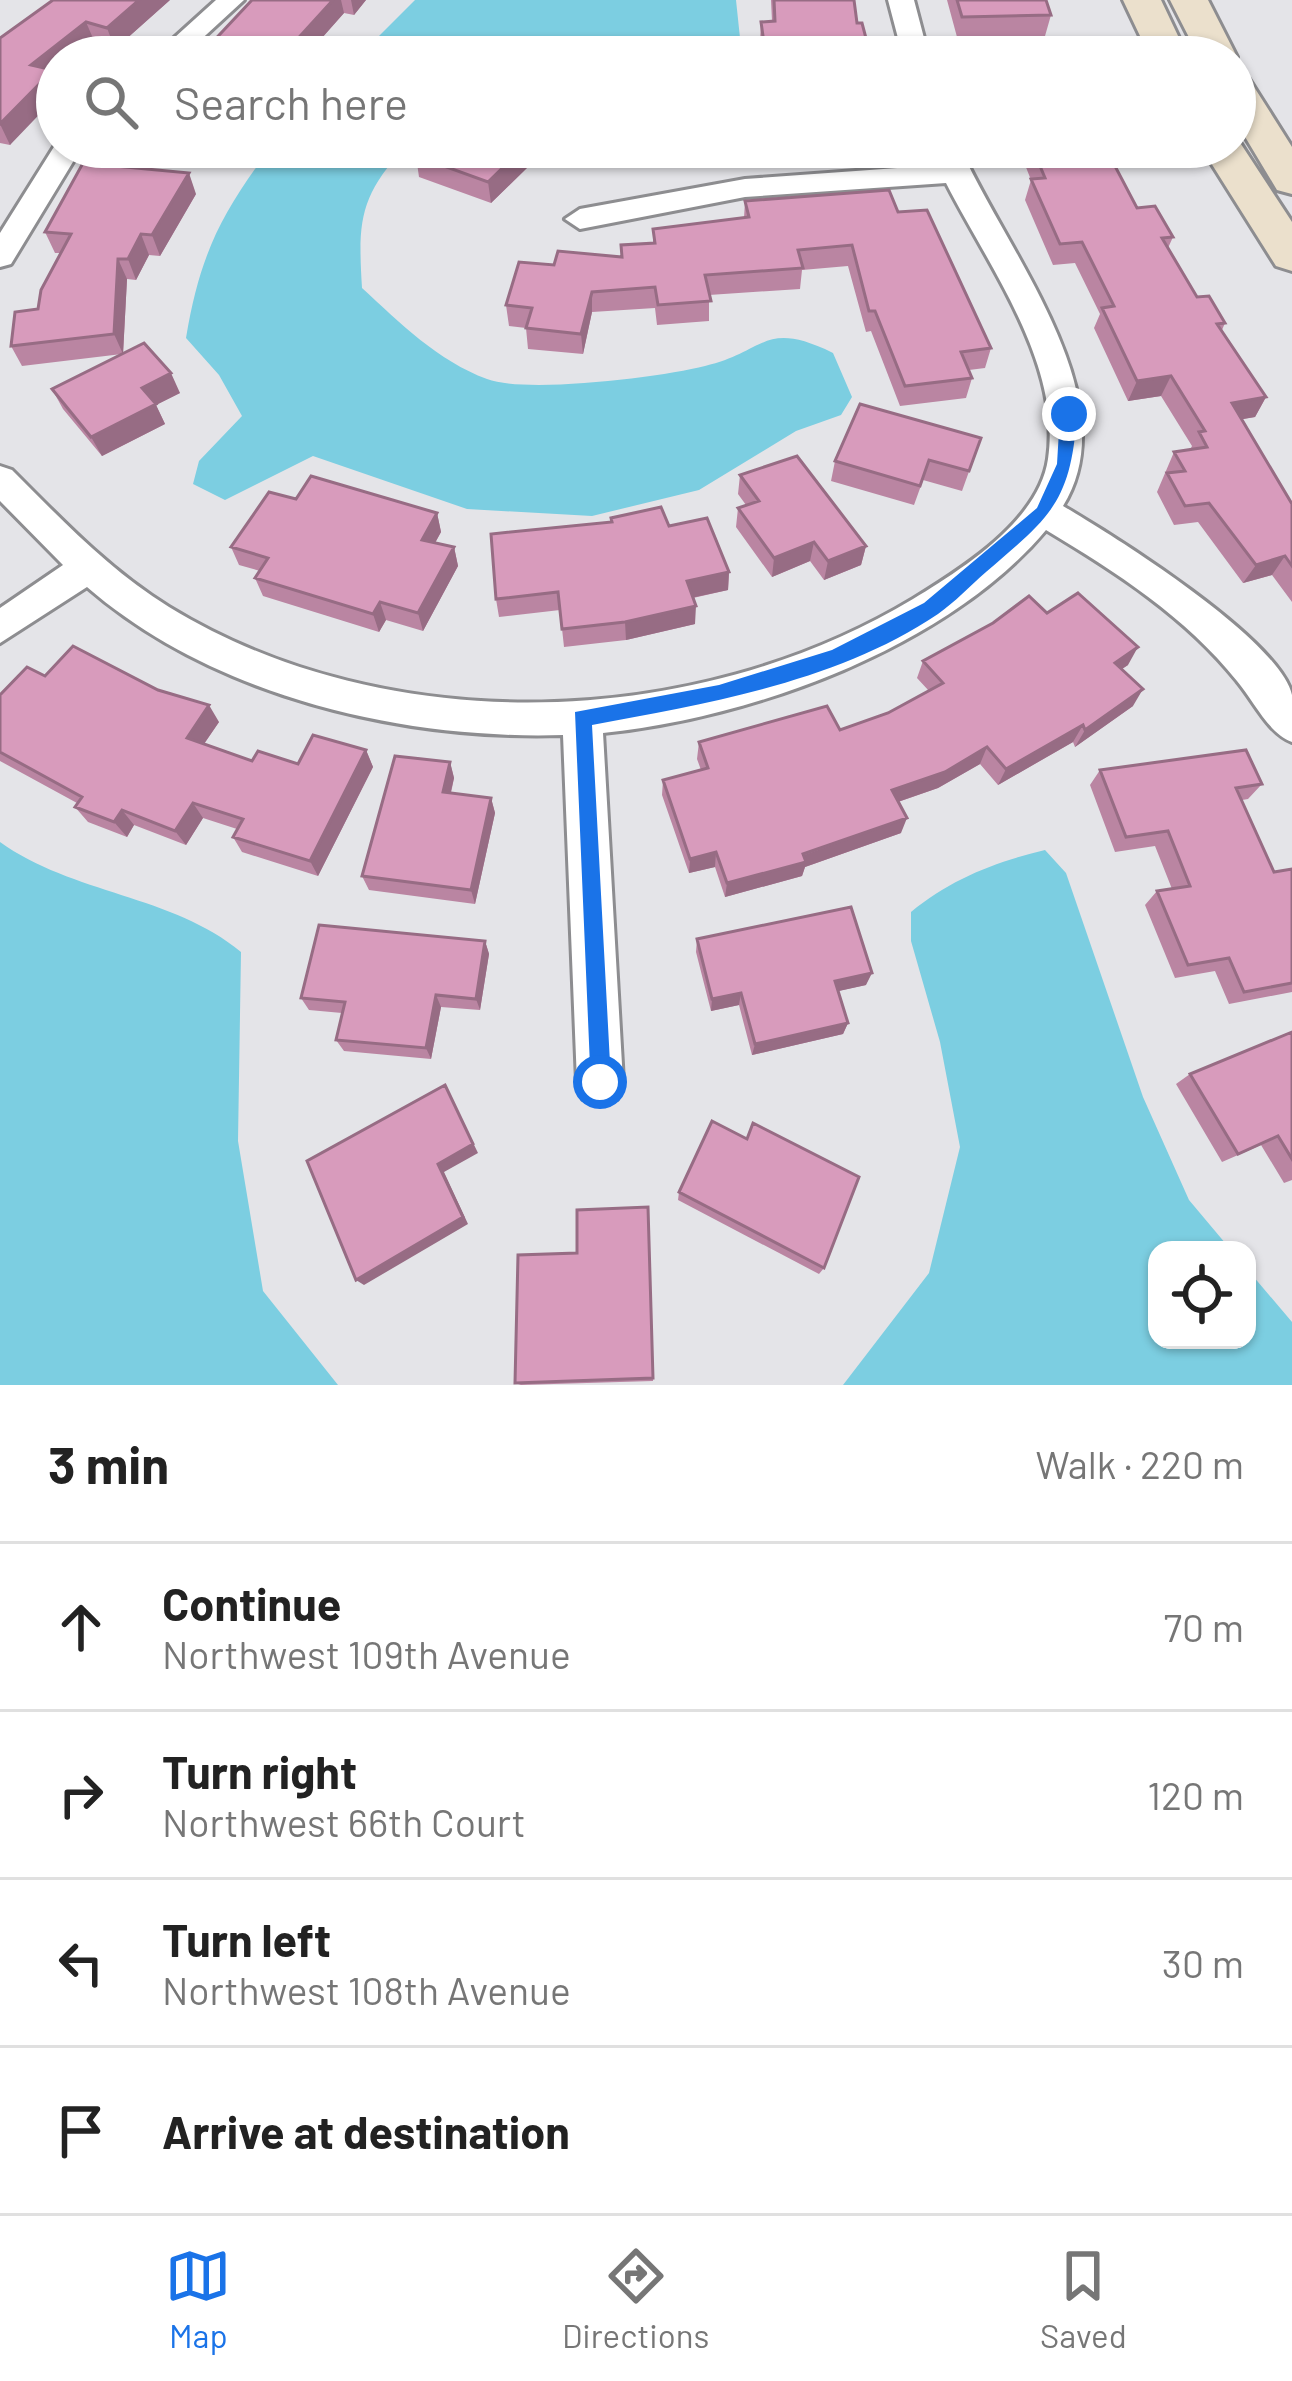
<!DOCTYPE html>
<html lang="en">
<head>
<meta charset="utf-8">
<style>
  body { margin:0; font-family:Barlow,sans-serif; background:#f6f6f6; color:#222 }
  .controls { position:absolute; right:36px; bottom:36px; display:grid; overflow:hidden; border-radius:24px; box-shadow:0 3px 9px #0004 }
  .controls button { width:108px; height:108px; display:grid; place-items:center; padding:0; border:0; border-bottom:3px solid #e0e0e0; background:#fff; color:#222; font:60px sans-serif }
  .stop { position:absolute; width:36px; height:36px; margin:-27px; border:9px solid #1a73e8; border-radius:50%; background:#fff }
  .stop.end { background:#1a73e8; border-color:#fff; box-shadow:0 3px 12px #0008 }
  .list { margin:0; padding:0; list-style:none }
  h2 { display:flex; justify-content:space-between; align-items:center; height:156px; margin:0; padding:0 48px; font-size:51px }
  h2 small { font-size:39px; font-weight:400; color:#767676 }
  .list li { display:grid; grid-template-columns:78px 1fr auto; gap:36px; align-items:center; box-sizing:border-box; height:168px; padding:0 48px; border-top:3px solid #e0e0e0 }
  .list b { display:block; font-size:45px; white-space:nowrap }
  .list p { margin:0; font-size:39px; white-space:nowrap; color:#767676 }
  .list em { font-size:39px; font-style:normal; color:#767676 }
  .icon { flex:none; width:66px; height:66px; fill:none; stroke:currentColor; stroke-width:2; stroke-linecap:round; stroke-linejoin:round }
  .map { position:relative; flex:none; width:1292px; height:1385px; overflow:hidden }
  .search { position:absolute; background:#fff; box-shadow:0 3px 9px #0004; left:36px; right:36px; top:36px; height:132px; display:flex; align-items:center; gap:30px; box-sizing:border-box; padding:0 42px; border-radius:66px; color:#767676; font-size:45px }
  .sheet { height:828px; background:#fff }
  nav { display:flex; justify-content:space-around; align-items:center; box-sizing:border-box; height:168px; border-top:3px solid #e0e0e0; background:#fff; font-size:33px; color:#767676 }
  nav a { display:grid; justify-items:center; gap:6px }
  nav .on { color:#1a73e8 }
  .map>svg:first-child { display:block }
</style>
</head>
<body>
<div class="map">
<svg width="1292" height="1385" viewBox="0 0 1292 1385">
  <rect width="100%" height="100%" fill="#e4e4e8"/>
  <!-- water -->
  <path fill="#7ccee1" d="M415,0H736L742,57H358Z
    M271,147H405C359,197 358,222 362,288C400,323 438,361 487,379C526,394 662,377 705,366C766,352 763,319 833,353L852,397L841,415L796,431L699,490L592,516L467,509L313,456L225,500L193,484L199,461L242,416L219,375L186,338C200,254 221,214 271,147Z
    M0,842C72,894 173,895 241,952L238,1141L263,1291L338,1385H0Z
    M1045,850L1066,873L1143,1097L1189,1200L1231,1250H1157V1340H1247V1269L1292,1322V1385H843L929,1273L960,1147L940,1042L911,941V912C951,879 995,862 1045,850Z"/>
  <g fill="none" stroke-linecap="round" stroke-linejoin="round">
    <defs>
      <path id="minor" d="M216,0H244L182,57H153Z
        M888,0H914L929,57H903Z
        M57,142V147H82L11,264L0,267V233Z
        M932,147H960C1003,247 1130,398 1063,506C1114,536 1279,639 1292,695C1292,709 1292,728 1292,742C1268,733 1254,701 1237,681C1186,617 1116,572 1046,530C947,648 752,718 603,733L623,1082L617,1099L600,1105L583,1099L577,1082L563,735C400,740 213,696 87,587L0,643V608L63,565L0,501V466L12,470C61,519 109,570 169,607C388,741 696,730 913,599C962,569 1039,521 1048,459C1062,363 987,264 946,183L745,197L580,229L565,219L580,209L745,179L939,165Z"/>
      <path id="secondary" d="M1123,0H1161L1188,57H1150Z
        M1170,0H1208L1237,57L1235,60L1199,57Z
        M1235,75L1249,79L1292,147V194L1277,190L1235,120Z
        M1237,138L1292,222V271L1276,266L1201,147H1235Z"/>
    </defs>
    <!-- minor casing -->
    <use href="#minor" stroke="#8d8d90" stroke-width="6"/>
    <!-- secondary casing -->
    <use href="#secondary" stroke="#8d8d90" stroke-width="6"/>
    <!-- minor -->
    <use href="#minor" fill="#fff" fill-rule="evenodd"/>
    <!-- secondary -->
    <use href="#secondary" fill="#ebe0cc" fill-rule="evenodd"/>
  </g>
  <!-- wall -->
  <path fill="#ba85a2" d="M170,0L115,49L95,43L77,57H57V73L10,145L0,143V38Z
    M252,0H366L354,15L344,13L305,57H187L206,49Z
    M771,0H854L857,23L871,57H762L760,42L761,22L772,21Z
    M947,0H1046L1051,15L1045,36L957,37Z
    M152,147H225L212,161Z
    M549,147H680V159L584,164L581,148L549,150Z
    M759,147H812L760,150Z
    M1018,147H1105L1137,208L1173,237L1168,248L1197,297L1225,323L1222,330L1266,397L1255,417L1242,419L1292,504V602L1272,575L1243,583L1198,522L1174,525L1157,492L1174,452L1190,450L1192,446L1161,396L1128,401L1094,328L1100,314L1075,263L1053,265L1025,200L1031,180Z
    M416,156L531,164L491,203L419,177Z
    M196,194L160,256L149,255L136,280L127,279L123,354L180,393L156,405L165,424L102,456L63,409L52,389L122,354L22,366L11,346L38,309L60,253H55L45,232Z
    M745,201L898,212L991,348L985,368L969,370L972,378L966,398L900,406L871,331L866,332L848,266L802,270L800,289L709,295V321L657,325L655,308L592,312L583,354L528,349L526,328L509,326L506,305L554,265L621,257V245L653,243V229L744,218Z
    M981,438L962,491L923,480L914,505L831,481L835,461Z
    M740,475L866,546L861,565L824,580L810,561L772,577L736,527L738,508L746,505L738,494Z
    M296,499L437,513L441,532L435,543L454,547L458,566L423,631L386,620L379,632L263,596L255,578L260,571L239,565L231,547Z
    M611,518L669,526L729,572L728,590L693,598L695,624L626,640L564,647L560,610L499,617L496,599L611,522Z
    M1047,613L1128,665L1122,669L1133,706L1075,747L1073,742L998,785L980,764L938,788L898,802L901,833L805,867L802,876L725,897L715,867L689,873L662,795L663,780L701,770L697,759L699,742L840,730L888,713L929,691L917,678L923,661Z
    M45,676L219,722L204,744L252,761L298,764L366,750L373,767L318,876L242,852L233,837L237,829L203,818L186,845L134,825L127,837L88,822L75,807L77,803L0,761V695Z
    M450,762L454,778L451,793L491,798L495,813L475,904L369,890L362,876Z
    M1100,770L1262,784L1248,799L1242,800L1274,872L1292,869V992L1229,1004L1215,971L1175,978L1145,905L1157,891L1172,889L1155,846L1115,852L1090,785Z
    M697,939L866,985L838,991L848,1023L843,1034L752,1055L739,1005L711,1011L696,952Z
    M485,941L489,954L480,1010L441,1007L431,1059L344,1051L336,1040L342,1013L309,1010L301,998Z
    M1292,1032V1180L1284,1183L1261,1145L1222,1162L1176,1084L1190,1074Z
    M679,1192L824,1268L819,1274L678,1200Z
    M648,1207L653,1381L521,1385L515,1383L577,1253Z"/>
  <!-- shaded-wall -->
  <path fill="#976c84" d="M139,0H170L115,49L107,28Z
    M333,0H341L344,13L305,57H281Z
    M351,0H366L354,15Z
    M86,22L95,43L77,57H57V73L55,75L57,80V96L10,145L0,124L31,65Z
    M207,147H225L212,161Z
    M524,147H529L531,164L491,203L488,182Z
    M189,173L196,194L160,256L152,235Z
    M141,234L149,255L136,280L128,259Z
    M118,259L127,279L123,354L114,334Z
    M592,292V312L583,354L581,334Z
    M171,373L180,393L156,405L165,424L102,456L91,437L142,388Z
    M1171,376L1161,396L1128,401L1137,381Z
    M1266,397L1255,417L1221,423L1232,403Z
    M437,513L441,532L426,559L422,540Z
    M814,542L810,561L772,577L774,558Z
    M866,546L861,565L824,580L828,561Z
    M454,547L458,566L423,631L418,613Z
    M1285,556L1272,575L1243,583L1256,565Z
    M729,572L728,590L686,599L687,581Z
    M380,602L386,620L379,632L373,614Z
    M696,606L695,624L626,640L625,622Z
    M1138,647L1128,665L1105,680L1115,663Z
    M1143,689L1133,706L1075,747L1085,730Z
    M209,705L219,722L197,754L187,738Z
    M1083,725L1073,742L998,785L1006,769Z
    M987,747L980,764L938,788L886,806L892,790Z
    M366,750L373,767L318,876L310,861Z
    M450,762L454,778L447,808L443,792Z
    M491,798L495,813L475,904L471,890Z
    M193,803L203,818L186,845L175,831Z
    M122,810L134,825L127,837L114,822Z
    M907,818L901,833L805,867L802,876L725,897L727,883Z
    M716,852L715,867L689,873L690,859Z
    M485,941L489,954L480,1010L476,999Z
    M872,973L866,985L830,993L835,981Z
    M741,993L739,1005L711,1011L712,999Z
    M436,995L441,1007L431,1059L426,1048Z
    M848,1023L843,1034L752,1055L755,1044Z
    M445,1085L478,1153L444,1172L468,1224L364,1285L356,1280L438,1164Z"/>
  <!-- building -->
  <path fill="#d89bbc" stroke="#976c84" stroke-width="3" d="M53,0H139L107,28L86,22L31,65L53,70L0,124V38Z
    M252,0H333L281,57H187L198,47L206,49Z
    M774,0H854L857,23H862L871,57H766L761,22L775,21Z
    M957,0H1046L1051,15L962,17Z
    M425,147H524L488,182L416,156Z
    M1032,147H1105L1137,208L1155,206L1173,237L1162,238L1197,297L1209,296L1225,323L1217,324L1266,397L1232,403L1292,504V566L1285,556L1256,565L1209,503L1185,506L1167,473L1185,471L1174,452L1207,447L1199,432L1205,431L1171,376L1137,381L1102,308L1114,306L1082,242L1060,244L1031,179L1045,178Z
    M83,163L189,173L152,235L141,234L128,259H118L114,334L11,346L15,312L38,309L41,290L71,234L45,232Z
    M889,190L898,212L927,210L991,348L961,352L972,378L905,386L875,311H869L852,245L798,250L803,268L705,275L711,301L658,305L655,287L592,292L581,334L526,328L532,308L506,305L519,262L554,265L558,251L622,257L621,245L655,243L653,229L749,217L745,201Z
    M144,343L171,373L142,388L156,404L91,437L52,389Z
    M860,404L981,438L969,471L929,460L920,486L835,461Z
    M797,456L866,546L828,561L814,542L774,558L738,508L759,501L740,475Z
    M311,476L437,513L422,540L454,547L418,613L380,602L373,614L255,578L268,558L231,547L269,492L296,499Z
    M661,507L669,526L707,518L729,572L687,581L696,606L625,622L562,629L558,592L496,599L491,534L612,522L611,518Z
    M1078,593L1138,647L1115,663L1143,689L1085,730L1083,725L1006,769L987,747L945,772L892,790L907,818L803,854L806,862L727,883L716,852L690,859L663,780L708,768L699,742L827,706L840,730L888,713L943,683L923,661L993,623L1029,596L1047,613Z
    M73,646L158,690L209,705L187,738L252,761L258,751L298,764L313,735L366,750L310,861L233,837L243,819L193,803L175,831L122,810L114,822L75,807L82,797L0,752V695L27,667L45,676Z
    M1246,750L1262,784L1236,788L1274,872L1292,869V983L1244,992L1229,958L1188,965L1157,891L1190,886L1168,831L1126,837L1100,770Z
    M395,756L450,762L443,792L491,798L471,890L362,876Z
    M851,907L872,973L835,981L848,1023L755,1044L741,993L712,999L697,939Z
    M319,925L485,941L476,999L436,995L426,1048L336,1040L345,1002L301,998Z
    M1292,1032V1159L1278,1136L1238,1154L1190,1074Z
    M445,1085L473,1144L438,1164L463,1217L356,1280L307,1161Z
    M712,1121L747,1139L753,1123L859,1177L824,1268L679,1192Z
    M648,1207L653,1378L515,1383L518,1255L577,1253V1210Z"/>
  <!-- route -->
  <path fill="#1a73e8" d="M1069,408L1077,414C1071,503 1050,517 986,572C970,586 955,602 938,614C837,682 709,703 592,725L611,1082L600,1094L591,1090L575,712L719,685L832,650L924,603L1037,508L1057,464L1060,414Z"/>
</svg>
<div class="controls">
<button><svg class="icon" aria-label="locate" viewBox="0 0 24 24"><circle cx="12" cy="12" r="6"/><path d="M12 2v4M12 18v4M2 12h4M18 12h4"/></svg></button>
</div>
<div class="stop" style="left:600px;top:1082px"></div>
<div class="stop end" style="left:1069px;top:414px"></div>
<div class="search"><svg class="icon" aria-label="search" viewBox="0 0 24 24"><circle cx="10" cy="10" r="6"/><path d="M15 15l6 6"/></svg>Search here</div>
</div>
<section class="sheet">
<h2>3 min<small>Walk · 220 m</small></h2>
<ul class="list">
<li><svg class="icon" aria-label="ahead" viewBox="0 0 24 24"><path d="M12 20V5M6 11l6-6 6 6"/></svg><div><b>Continue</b><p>Northwest 109th Avenue</p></div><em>70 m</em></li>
<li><svg class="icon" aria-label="right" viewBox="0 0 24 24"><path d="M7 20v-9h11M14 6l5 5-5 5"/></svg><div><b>Turn right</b><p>Northwest 66th Court</p></div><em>120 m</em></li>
<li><svg class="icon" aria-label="left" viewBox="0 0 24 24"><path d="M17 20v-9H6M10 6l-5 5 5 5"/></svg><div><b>Turn left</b><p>Northwest 108th Avenue</p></div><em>30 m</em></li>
<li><svg class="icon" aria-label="arrive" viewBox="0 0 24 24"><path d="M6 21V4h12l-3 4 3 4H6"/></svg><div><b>Arrive at destination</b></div></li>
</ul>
</section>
<nav>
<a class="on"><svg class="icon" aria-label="map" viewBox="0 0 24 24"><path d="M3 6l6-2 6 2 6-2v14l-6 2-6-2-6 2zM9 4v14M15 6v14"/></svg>Map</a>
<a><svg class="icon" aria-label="directions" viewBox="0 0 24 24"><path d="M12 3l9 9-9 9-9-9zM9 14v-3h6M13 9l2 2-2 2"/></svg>Directions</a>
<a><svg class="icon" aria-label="saved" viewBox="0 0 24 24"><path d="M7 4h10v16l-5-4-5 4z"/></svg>Saved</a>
</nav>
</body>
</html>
